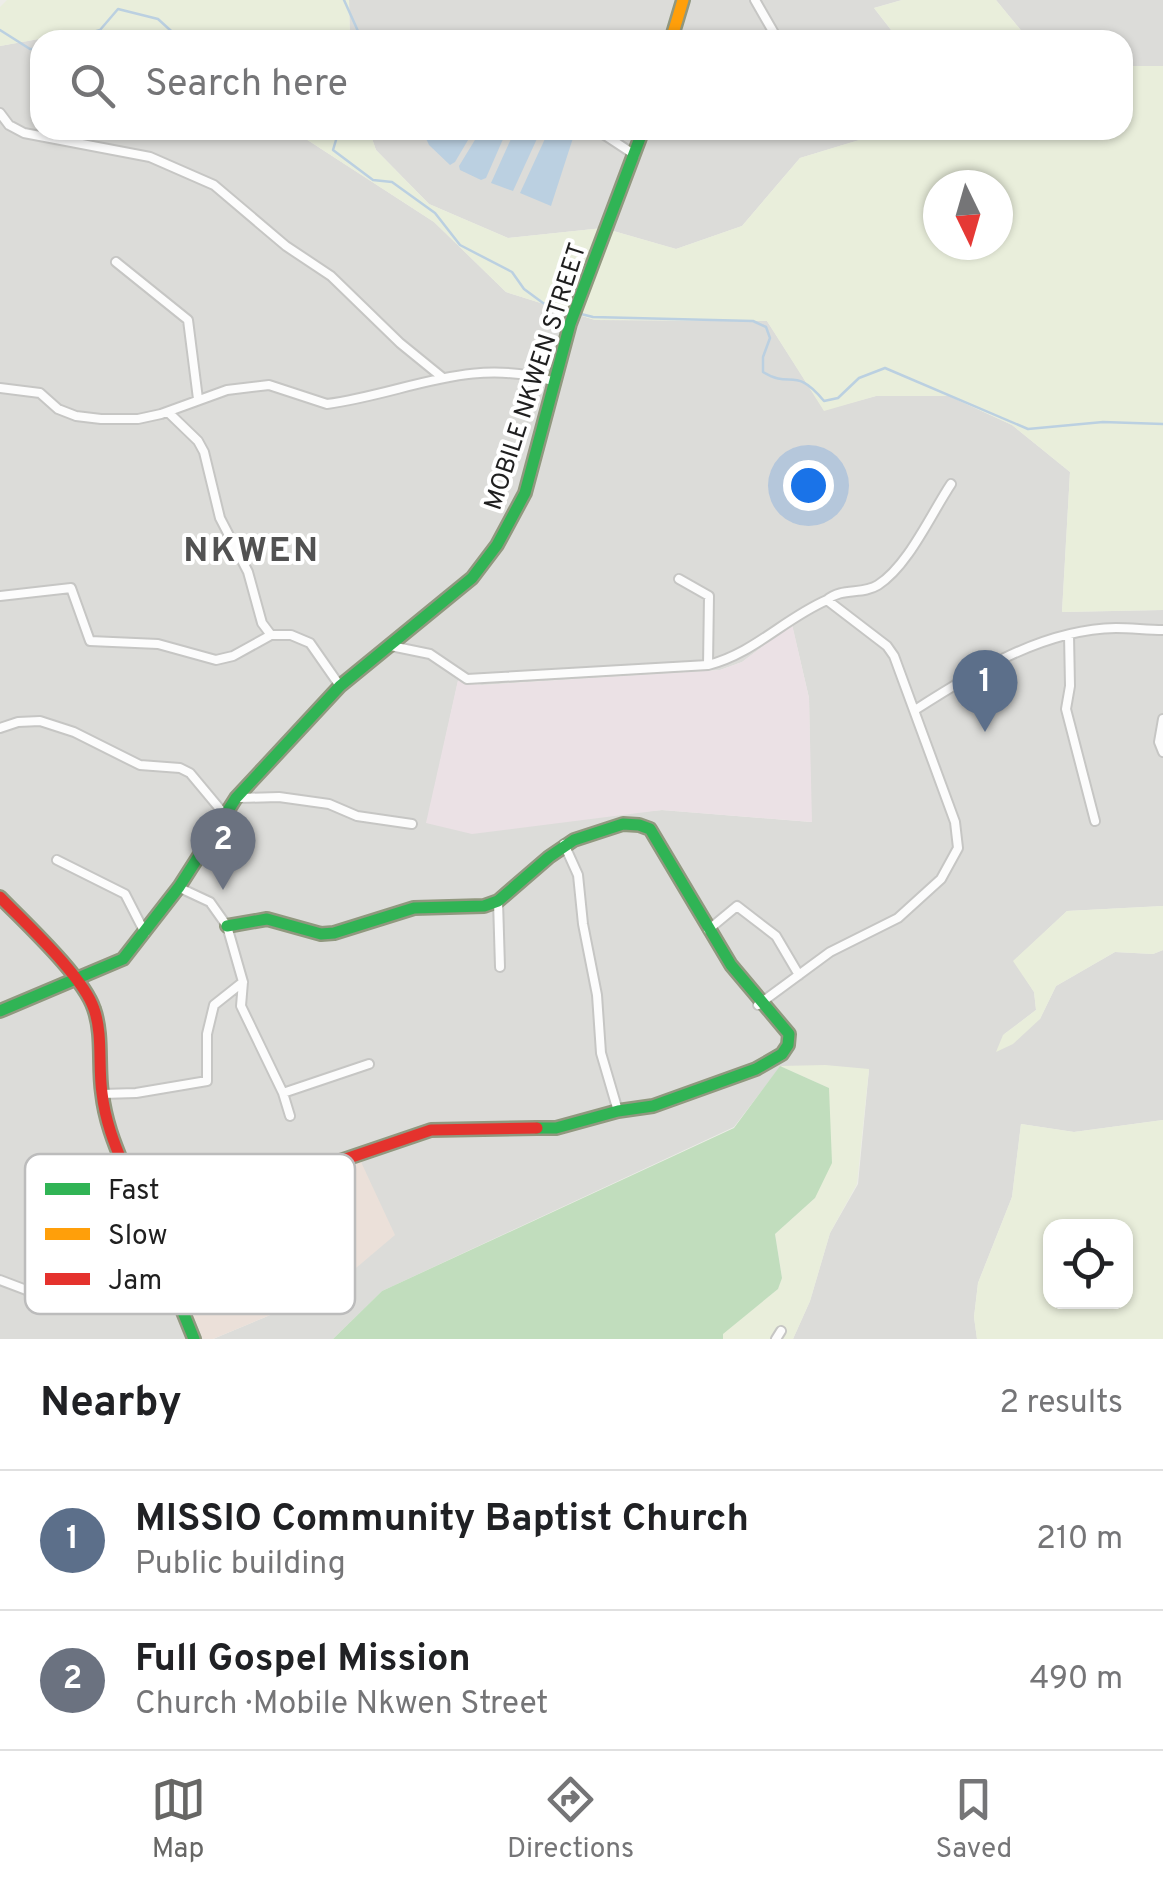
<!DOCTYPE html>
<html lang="en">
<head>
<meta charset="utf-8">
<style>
  body { margin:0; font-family:Overpass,sans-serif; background:#f2f2f2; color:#202124 }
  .controls { position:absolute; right:30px; bottom:30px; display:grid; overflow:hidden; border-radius:20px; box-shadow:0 2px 8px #0004 }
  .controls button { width:90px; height:90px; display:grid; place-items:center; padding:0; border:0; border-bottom:2px solid #e0e0e0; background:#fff; color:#202124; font:50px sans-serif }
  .compass { position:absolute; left:923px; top:170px; width:90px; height:90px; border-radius:50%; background:#fff; box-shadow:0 2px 8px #0004; rotate:175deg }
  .you { position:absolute; left:808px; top:485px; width:35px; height:35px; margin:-25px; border:8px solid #fff; border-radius:50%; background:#1a73e8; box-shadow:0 0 0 15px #1a73e833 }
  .badge { display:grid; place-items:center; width:65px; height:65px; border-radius:50%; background:#676765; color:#fff; font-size:32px; font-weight:700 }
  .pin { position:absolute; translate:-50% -82px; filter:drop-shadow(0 2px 5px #0008) }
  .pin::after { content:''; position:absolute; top:52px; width:35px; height:30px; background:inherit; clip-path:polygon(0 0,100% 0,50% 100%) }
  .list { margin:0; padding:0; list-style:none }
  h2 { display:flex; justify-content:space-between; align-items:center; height:130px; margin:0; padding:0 40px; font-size:42px }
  h2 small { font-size:32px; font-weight:400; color:#757577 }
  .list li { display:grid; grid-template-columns:65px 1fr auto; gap:30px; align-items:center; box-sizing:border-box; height:140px; padding:0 40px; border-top:2px solid #e0e0e0 }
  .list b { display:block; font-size:38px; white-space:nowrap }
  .list p { margin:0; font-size:32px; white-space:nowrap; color:#757577 }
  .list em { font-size:32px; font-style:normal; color:#757577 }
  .icon { flex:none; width:55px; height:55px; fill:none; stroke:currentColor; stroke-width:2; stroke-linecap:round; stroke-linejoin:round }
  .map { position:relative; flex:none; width:1163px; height:1339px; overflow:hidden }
  .search { position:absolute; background:#fff; box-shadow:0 2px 8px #0004; left:30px; right:30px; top:30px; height:110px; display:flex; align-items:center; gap:25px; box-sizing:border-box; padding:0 35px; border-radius:30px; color:#757577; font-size:38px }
  .sheet { height:410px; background:#fff }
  nav { display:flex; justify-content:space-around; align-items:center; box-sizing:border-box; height:140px; border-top:2px solid #e0e0e0; background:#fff; font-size:28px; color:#757577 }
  nav a { display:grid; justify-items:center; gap:5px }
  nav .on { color:#676765 }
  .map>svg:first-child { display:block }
</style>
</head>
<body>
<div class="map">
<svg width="1163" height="1339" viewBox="0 0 1163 1339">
  <rect width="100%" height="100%" fill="#edede8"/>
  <!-- residential -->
  <path fill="#dcdcd9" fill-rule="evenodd" d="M349,0H902L874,8L895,35V40H350Z
    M996,0H1163V66H1123V40H1029Z
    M72,33L101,40H40V130H292L434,222L506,292L595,320L767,321L824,410L876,396H949L1012,425L1070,472L1062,612L1163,610V906L1067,911L1014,961L1034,992L1036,1010L1003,1035L1040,1019L1056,986L1115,952L1153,954L1163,950V1120L1074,1132L1021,1124L1012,1197L978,1283L974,1317L977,1339H793L810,1301L830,1233L858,1184L869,1070L780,1067L734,1127L382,1291L333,1339H213L330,1290L361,1162L314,1178L149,1204L203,1339H0V46ZM792,625L809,698L811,822L662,810L609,815L427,823L458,681L482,685L720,670L742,662Z
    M369,130H877L873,136L800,158L742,226L676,249L603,228L508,238L429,204L376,150Z"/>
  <!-- commercial -->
  <path fill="#ebe0d9" d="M361,1162L395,1235L330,1290L213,1339H203L149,1204L314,1178Z"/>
  <!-- industrial -->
  <path fill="#ebe1e5" d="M792,624L809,698L812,822L662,810L472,834L426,823L458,680L482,685L720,670L742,662Z"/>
  <!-- farmland -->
  <path fill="#e9eedb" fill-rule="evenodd" d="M7,0H349L350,40H101L72,33L0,46V7Z
    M902,0H996L1029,40H895V35L874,8Z
    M1123,66H1163V610L1062,612L1070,472L1012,425L949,396H876L824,411L767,321L595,320L506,292L434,222L292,130H369L376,150L429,204L508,238L603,228L676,249L742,226L800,158L872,136L877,130H1123ZM938,185H998V245H938Z
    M1163,906V950L1153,954L1115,952L1056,986L1040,1019L1013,1044L996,1052L1003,1035L1036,1010L1034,992L1013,961L1067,911Z
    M825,1065L869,1069L857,1184L830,1233L810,1301L793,1339H723L722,1334L778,1289L782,1277L775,1234L815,1198L829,1088L780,1066Z
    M1163,1120V1339H977L974,1317L978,1283L1012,1197L1021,1124L1074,1132ZM1050,1226H1126V1302H1050Z"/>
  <!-- forest -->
  <path fill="#c1ddbd" d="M780,1066L829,1088L832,1163L815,1198L775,1234L782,1278L778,1289L723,1334V1339H333L382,1291L734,1128Z"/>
  <!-- water -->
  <path fill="#bbd0e1" d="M422,130H474L455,162L450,165L429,145Z
    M481,130H507L486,178L481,180L460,170L459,166Z
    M515,130H541L513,191L491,183Z
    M549,130L568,133L573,138L551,206L520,193Z"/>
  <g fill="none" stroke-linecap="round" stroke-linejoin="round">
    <!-- stream -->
    <path stroke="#bbd0e1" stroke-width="2.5" d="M344,0L362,40
      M0,30L30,49H40
      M66,40L100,30L118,9L158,19L181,40
      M339,130L333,150L373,180L392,182L435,213L460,245L512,272L524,289L543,303L568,310
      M581,314L593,317L753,321L766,327L770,338L763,357V372C792,390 794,365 824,401L838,398L859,378L885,368L1028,429L1103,422L1163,424"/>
    <defs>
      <path id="street" d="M755,0L778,40
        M0,113L9,125L24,133L150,157L214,185L286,246L331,276L400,343L443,378
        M597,130L635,155
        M116,262L188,320L198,399
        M0,388L40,393L58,409L76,416L101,419H138L161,414L227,390L269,385L327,404C407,393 470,356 552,381
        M168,412L198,441L204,452L220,518L248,572L262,623L271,635
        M679,579L709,596L708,665
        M0,596L71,588L90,641L158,644L216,660L233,656L271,635H291L310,643L340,686
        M827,600C842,587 862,595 878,585C908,566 931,514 951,484
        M1069,635L1070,686L1066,709L1095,821
        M391,646L430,654L467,679L708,665C753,654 785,618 827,600L887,646L894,656L955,822L958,848L941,879L898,918L830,952L758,1005
        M915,710C974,672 1043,629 1116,628C1132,628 1147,630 1163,630
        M1163,719L1159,742L1163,752
        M0,728L18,722L40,721L74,732L140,765L180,768L190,773L225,815
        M240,798L279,797L329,804L357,816L412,824
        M564,844L578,875L583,924L597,995L601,1053L618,1111
        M57,860L125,894L145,933
        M180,888L210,902L227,926L243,982L241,1006L283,1093L290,1116
        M498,901L500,967
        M708,930L737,906L776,936L799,975
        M283,1093L369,1064
        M102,1094L136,1093L207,1081V1034L214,1005L243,982
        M0,1280L58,1302L172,1284
        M776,1339L781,1331"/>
      <path id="fast" d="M227,926L267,919L321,934L334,933L414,908L484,906L498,901L549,857L574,840L623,824L639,825L650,829L731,965L789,1034L788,1045L782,1054L756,1069L653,1106L618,1111L556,1128H537
        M0,1011L123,959L179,887L236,798L340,686L472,578L497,545L525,493L570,324L643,130
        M124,1167L194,1339"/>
      <path id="slow" d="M671,40L683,0"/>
      <path id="jam" d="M0,897C25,923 83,976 94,1009C103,1034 98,1067 102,1093C105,1120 114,1143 124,1167
        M134,1196L328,1165L431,1130L537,1128"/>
    </defs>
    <!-- street casing -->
    <use href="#street" stroke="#c6c6c4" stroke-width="12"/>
    <!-- fast casing -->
    <use href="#fast" stroke="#91987f" stroke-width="16"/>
    <!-- slow casing -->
    <use href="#slow" stroke="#91987f" stroke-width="16"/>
    <!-- jam casing -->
    <use href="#jam" stroke="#91987f" stroke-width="16"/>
    <!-- street -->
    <use href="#street" stroke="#fcfcfc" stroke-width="8"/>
    <!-- fast -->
    <use href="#fast" stroke="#30b455" stroke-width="11"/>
    <!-- slow -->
    <use href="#slow" stroke="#ff9f0a" stroke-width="11"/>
    <!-- jam -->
    <use href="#jam" stroke="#e5322d" stroke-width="11"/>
  </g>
  <g text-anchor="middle" stroke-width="8" stroke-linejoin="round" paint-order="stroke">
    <!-- street labels -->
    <g font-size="25" fill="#1f1f1f" stroke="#fff">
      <text transform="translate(534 376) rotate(-72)" y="9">MOBILE NKWEN STREET</text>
    </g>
    <!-- district labels -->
    <g font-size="35" font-weight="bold" letter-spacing="2.5" fill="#525252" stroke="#fff">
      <text x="252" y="561">NKWEN</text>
    </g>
  </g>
  <!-- legend -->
  <rect x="25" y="1154" width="330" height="160" rx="15" fill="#fff" stroke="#bcbcbc" stroke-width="2.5"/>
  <rect x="45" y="1183" width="45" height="12" fill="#30b455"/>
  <rect x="45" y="1228" width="45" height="12" fill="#ff9f0a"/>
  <rect x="45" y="1273" width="45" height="12" fill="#e5322d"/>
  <g font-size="28" fill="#1f1f1f">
    <text x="108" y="1199">Fast</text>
    <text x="108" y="1244">Slow</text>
    <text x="108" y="1289">Jam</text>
  </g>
</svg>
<div class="controls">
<button><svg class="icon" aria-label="locate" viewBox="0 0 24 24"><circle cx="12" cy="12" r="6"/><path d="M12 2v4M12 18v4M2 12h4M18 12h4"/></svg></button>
</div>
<svg class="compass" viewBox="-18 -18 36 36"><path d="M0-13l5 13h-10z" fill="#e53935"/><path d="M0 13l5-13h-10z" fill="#757577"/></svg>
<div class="you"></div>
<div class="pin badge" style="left:985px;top:732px;background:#5c6f8a">1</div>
<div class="pin badge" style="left:223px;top:890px;background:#6b7280">2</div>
<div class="search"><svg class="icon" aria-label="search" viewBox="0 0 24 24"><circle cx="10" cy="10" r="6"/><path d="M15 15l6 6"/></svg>Search here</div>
</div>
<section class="sheet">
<h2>Nearby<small>2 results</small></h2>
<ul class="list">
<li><span class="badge" style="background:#5c6f8a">1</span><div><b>MISSIO Community Baptist Church</b><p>Public building</p></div><em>210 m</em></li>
<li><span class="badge" style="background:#6b7280">2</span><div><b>Full Gospel Mission</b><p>Church · Mobile Nkwen Street</p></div><em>490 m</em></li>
</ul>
</section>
<nav>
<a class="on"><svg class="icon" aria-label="map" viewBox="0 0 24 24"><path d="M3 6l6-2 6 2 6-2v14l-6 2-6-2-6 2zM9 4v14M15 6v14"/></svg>Map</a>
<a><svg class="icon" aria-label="directions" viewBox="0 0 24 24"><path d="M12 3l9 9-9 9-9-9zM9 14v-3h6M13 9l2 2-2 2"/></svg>Directions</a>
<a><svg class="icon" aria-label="saved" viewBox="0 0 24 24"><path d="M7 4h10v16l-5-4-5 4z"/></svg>Saved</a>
</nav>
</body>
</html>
